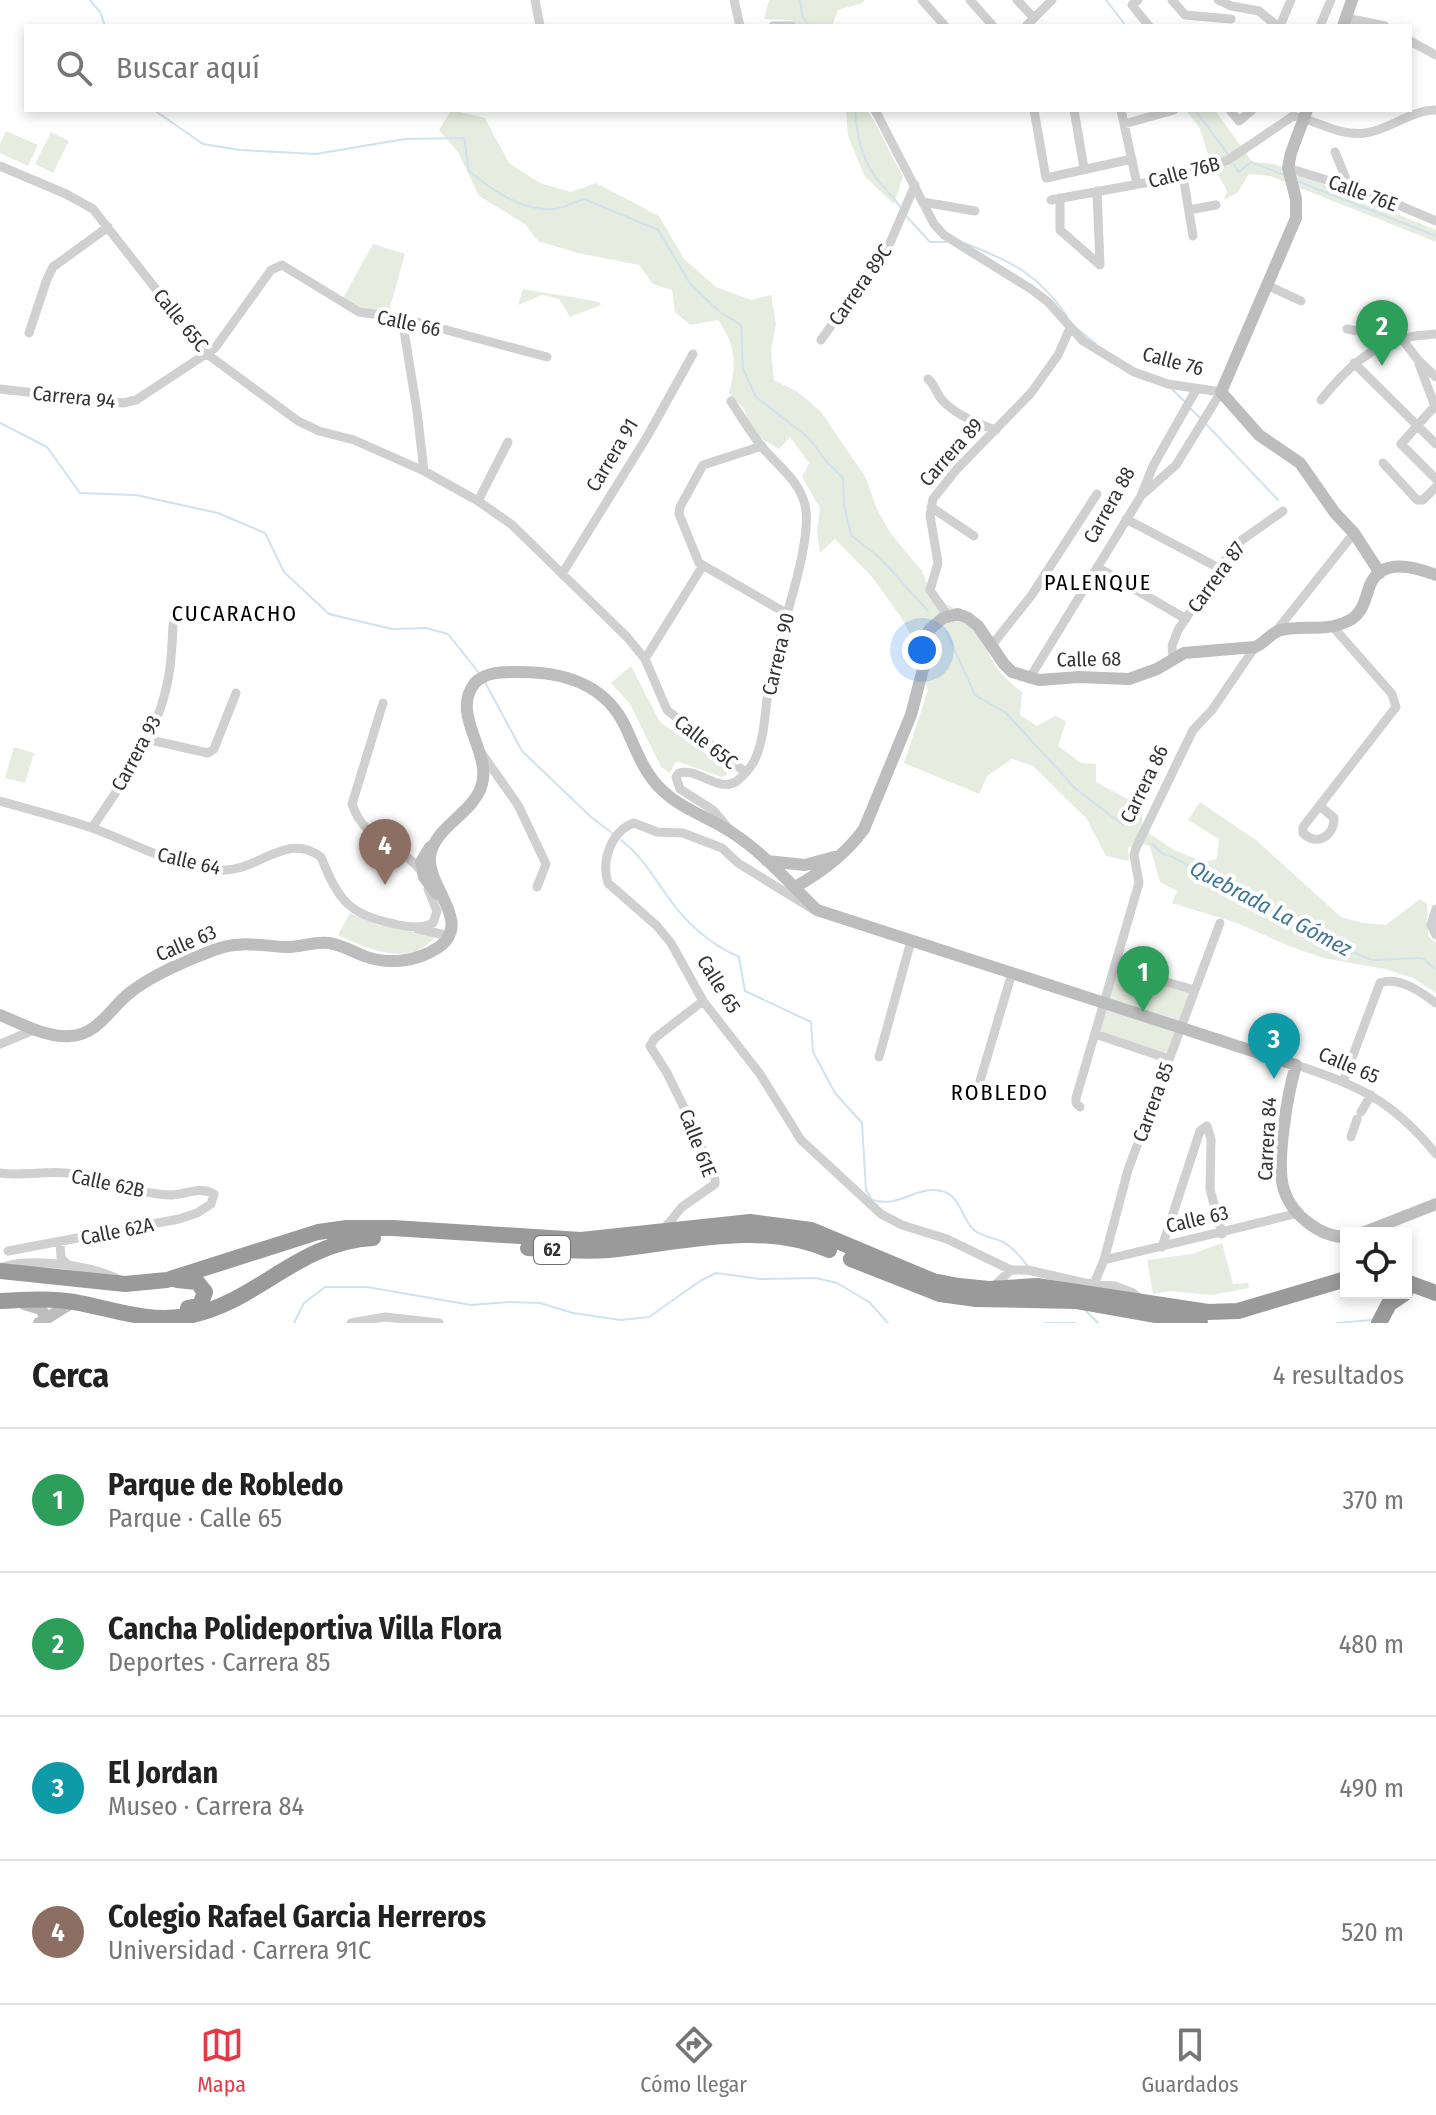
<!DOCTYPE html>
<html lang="es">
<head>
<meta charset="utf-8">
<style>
  body { margin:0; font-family:"Fira Sans Condensed",sans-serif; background:#f6f6f6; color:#222 }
  .controls { position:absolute; right:24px; bottom:24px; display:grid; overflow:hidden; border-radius:0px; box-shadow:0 4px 12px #0003 }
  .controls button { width:72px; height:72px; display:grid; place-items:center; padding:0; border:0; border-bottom:2px solid #e0e0e0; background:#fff; color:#222; font:40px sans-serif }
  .you { position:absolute; left:922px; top:650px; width:28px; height:28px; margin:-20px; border:6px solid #fff; border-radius:50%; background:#1a73e8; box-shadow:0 0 0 12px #1a73e833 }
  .badge { display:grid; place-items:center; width:52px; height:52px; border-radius:50%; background:#e63946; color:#fff; font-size:26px; font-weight:700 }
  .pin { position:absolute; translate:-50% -66px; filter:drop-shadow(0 2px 4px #0008) }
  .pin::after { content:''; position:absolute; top:42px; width:28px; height:24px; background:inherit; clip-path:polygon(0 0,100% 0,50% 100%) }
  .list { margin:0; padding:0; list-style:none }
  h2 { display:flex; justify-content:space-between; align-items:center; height:104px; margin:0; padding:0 32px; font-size:34px }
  h2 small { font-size:26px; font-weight:400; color:#767676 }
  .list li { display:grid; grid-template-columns:52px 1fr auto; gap:24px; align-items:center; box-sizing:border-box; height:144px; padding:0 32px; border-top:2px solid #e0e0e0 }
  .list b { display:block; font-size:30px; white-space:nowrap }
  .list p { margin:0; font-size:26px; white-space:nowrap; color:#767676 }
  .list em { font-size:26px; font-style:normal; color:#767676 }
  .icon { flex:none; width:44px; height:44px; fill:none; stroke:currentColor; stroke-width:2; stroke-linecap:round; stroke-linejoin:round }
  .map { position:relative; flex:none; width:1436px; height:1323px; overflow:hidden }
  .search { position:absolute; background:#fff; box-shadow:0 4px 12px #0003; left:24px; right:24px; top:24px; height:88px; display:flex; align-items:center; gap:20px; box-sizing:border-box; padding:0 28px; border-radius:0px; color:#767676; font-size:30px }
  .sheet { height:680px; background:#fff }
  nav { display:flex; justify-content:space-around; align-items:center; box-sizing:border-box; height:112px; border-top:2px solid #e0e0e0; background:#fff; font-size:22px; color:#767676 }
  nav a { display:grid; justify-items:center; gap:4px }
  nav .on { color:#e63946 }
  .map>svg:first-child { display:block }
</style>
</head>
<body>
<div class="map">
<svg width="1436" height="1323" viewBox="0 0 1436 1323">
  <rect width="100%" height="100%" fill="#fff"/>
  <!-- green -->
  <path fill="#e6ecdf" d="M769,0H864L863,3L838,10L832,26H799L792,20L764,19Z
    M451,110L485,118L509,163L540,183L571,192L596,183L659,216L684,259L716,287L751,300L771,295L776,324L771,350L774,380L798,392L821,412L866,478L876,507L891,534L922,571L932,597L978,620C986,654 994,671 1022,692L1020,715L1037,726L1055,716L1066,721L1058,746L1081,763L1096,764V782L1142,807V823L1150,834L1174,850L1204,862L1217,859L1219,839L1188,820L1200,802L1256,840L1341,917L1363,923L1386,925L1420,899L1427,904L1428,936L1436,943V993L1413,978L1385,969L1323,958L1289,946L1237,923L1172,903L1177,891L1160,882L1150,847L1145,844L1128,847L1129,861L1106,856L1086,818L1033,766L1012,759L987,776L979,794L904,763L928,690L917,663L913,639L901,617L872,577L835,539L820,553L817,531L820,508L802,477L809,463L790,437L779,449L751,432L745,410L729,393C737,365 736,345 718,320L690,325L675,312L672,290L653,284L639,265L578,253L538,241L525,224L479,196L458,152L439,130Z
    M846,110H867C881,130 890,155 903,176L894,204L865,177L848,136Z
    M1186,110H1215L1252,162L1274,164L1436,230V242L1270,176L1249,174L1238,192L1224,200L1227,191L1209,158L1200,129Z
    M6,131L38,145L28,166L0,153V144Z
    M51,132L69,141L53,173L35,164Z
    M373,244L405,254L388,315L363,310L343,298Z
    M523,289L600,302L601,305L570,317L559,299L542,295L518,305Z
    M631,666L660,722L727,769V775L722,777L679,762L675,763L670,773L661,767L630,704L611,683Z
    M14,747L34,753L25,783L5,778Z
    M350,913L377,925L436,936C432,940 426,947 421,949C394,962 362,946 338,935Z
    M1119,963L1190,992L1168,1055L1098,1031Z
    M1222,1243L1233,1284L1248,1283L1249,1288L1211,1295L1169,1291L1153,1294L1147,1260L1192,1254Z"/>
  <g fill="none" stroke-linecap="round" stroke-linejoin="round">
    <!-- stream -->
    <path stroke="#cfe2ee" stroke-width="2" d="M90,0L100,12L105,26
      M800,0L802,15L809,26
      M1106,0L1126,26
      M154,110L203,144L240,150L316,154L405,139L464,138L469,171C492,190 522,212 554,209C564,208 575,202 584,199L658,230L691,285L720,312L741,325L743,369L756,397L809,438L826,461L843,478L844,504L851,535L880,558L928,611
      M855,110C857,135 861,157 876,178C884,189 894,197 901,208
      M1195,110L1228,154
      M1233,163L1239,172L1251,162L1284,175
      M1297,181L1436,236
      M907,217L930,242H946
      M964,243C1011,261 1038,274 1067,316
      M1079,330L1096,344
      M1171,388L1186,403
      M1190,408L1200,418
      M0,423L47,447L80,493L136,495L218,513L265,533L284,572L329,614L392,629L426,628L448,634L479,673
      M1207,425L1278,500
      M946,631L975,695L1006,713L1076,789L1123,825
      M485,682L522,751L591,817L612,833
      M621,840C643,857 652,875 668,897C686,923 710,944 739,957L745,991L811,1022L813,1052L835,1093L862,1123L866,1190L872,1200C900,1207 909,1191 932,1190C961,1189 959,1216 974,1230C982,1237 993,1237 1003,1242C1014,1248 1022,1258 1029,1268
      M1152,844L1163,854L1173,857L1320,939L1372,960L1422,958L1436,970
      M1085,1310L1098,1323
      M294,1323L304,1303L325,1287H367L471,1305L509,1302L540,1303L573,1313L621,1320L649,1317L700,1281L716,1273L760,1279L816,1278L837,1283L869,1302L888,1323
      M1045,1323H1075
      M1337,1323L1371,1320"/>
    <!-- street -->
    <path stroke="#d0d0d0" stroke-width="9" d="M535,0L540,26
      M734,0L740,26
      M922,0L945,26
      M970,0L993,26
      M1017,0L1034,18
      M1138,0L1132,5L1149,26
      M1172,0L1185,15L1231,19
      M1218,0L1231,6L1259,11L1277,26
      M1346,18L1385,26
      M773,26H792
      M1026,26L1052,0
      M1280,26L1291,0
      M1320,26L1331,0
      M1410,41L1436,55
      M875,110L934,224L944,235L1031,289L1048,302L1083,341L1134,372L1168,384L1221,392L1176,465L1141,496
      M1034,110L1046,178L1132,159
      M1074,110L1084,168
      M1121,110L1137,184
      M1230,110L1239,121L1252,110
      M1124,124L1174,110
      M1335,152L1349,186
      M0,166L66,194L93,209L207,354L298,421L319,431L354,440L424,471L478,501L511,524L627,637L645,659L667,710L745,772
      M1288,168L1375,195L1436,221
      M1183,176L1193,236
      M1097,191L1100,265
      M1060,198V230L1100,265
      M1051,200L1183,176L1228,160L1293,116C1317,120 1340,137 1365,133C1390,130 1410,110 1436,110
      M923,202L975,211
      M1189,210L1216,205
      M1267,285L1301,301
      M402,318L417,411L424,471
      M1347,329L1402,339L1418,360L1436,377
      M29,333L47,279L53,267L108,227
      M821,340L890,243L915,185
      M1354,363L1436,444
      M1419,364L1436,409
      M928,379C936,386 936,394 943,401C956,415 978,424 996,430
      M0,389L123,403L136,400L215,348L271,270L282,265L359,312L402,318L547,357
      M1321,400C1344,371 1371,344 1410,337C1419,335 1427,335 1436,334
      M1434,407L1401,444L1436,479
      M762,446L703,465L680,507L679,514L699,563L786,613
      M1383,463L1417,500H1423L1436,487
      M478,501L508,442
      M931,507L974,536
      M1126,519L1219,568
      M1097,567L1186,619
      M562,574L648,435L693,354
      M943,618L946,613L930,590L938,563L930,515L933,499L956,470L1031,393L1058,355L1070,328
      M1277,630L1354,533
      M992,645L1031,596L1097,494
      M1173,658L1172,646L1178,630L1227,557L1242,540L1283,511
      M645,659L702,567
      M1029,679L1141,496L1153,466L1196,390
      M383,703L352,804C364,842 400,843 421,871
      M146,739L208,753L214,749L236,693
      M480,751L518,805L546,864L537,887
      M0,801C31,810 64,818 95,829C135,844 174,866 217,870C258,874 285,830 321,857C338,899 348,915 395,924C407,927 422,929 433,923L437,911L428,889
      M1320,806L1334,818C1334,836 1317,847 1303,833V827L1396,707L1392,694L1333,627
      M92,828C119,787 153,742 165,693C171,671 172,648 173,625
      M729,829L713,810L680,789L676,777L679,773C698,767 719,794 737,781C744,775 753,765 756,757C766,733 765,704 770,678C778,636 814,542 805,505C799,480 778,466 762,447C751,433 741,417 731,401
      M1436,909L1431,925L1436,935
      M814,910L738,863L722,848L683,833L657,832L634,823C611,831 601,861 608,883L657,926L671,943L703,1001L760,1074L801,1140L881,1214L902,1225L947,1239L1011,1270
      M418,929L450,936
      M1119,958L1140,968L1156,979L1195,990
      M1095,1034L1169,1059
      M0,1044L36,1029
      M879,1057L911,941
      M1296,1065C1359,1085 1394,1102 1436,1154
      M1343,1082L1380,983C1399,976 1421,992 1436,1003
      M977,1091L1012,973
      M1080,1107L1076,1103V1098L1139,883L1134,855L1136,848L1193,730L1212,710L1255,647
      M1361,1112L1371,1095
      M1207,1126L1211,1139L1210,1189L1222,1234
      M1351,1137L1357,1119
      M0,1173C25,1177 50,1169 74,1174C106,1179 139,1195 172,1195C186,1194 201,1186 214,1194L211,1204L197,1213L179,1219L8,1251
      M663,1230L682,1207L715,1184V1179L688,1116L667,1073L650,1046L655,1038L703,1001
      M60,1242L61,1258L70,1267
      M1162,1247L1200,1131L1207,1126
      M1104,1260L1299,1213
      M1,1268C24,1256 102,1266 122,1282
      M1094,1284L1104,1260L1128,1170L1220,923
      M995,1285L1011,1270H1028L1085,1283L1115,1286L1133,1293L1141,1299
      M351,1323L385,1317L439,1323"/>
    <!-- secondary -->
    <path stroke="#bdbdbd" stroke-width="12" d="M1343,26L1352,0
      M1307,110L1291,153L1288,168L1296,199V218L1221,392L1259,435L1300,463L1335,513L1354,533L1380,573
      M430,847L421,862L424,877L437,894
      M767,861L805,865L834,857
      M795,887C822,872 846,854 864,829L911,715L924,665L929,630L943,618L958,614L968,618L978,626L1004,664L1012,672L1039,680L1079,677L1129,679L1157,669L1184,653L1255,647C1265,643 1271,632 1281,630C1303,625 1327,632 1348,621C1363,614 1365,599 1370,585C1382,557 1415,567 1436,575
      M0,1015C21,1023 46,1038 70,1036C99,1035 111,1006 132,991C153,975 189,959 214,950C240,940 261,946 287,947C301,947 315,941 329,943C342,945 352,951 364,956C388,965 417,962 439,947C473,922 427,887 430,857C434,826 474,814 482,784C491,751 451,715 474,684C485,671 505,672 520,672C565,672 606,684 626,728C636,750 645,775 663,791C683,810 709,817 731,832C763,852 790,884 817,910L1296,1065C1288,1092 1275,1164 1284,1190C1292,1215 1320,1237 1346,1237
      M1362,1233L1436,1204
      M24,1304L41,1309L46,1318
      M39,1323L73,1302"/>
    <!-- highway -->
    <path stroke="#9a9a9a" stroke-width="16" d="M528,1248C555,1250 582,1252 609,1250C681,1243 760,1220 829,1250
      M851,1259L940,1294L976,1299L1077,1301L1200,1323
      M0,1271L125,1284L167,1280L318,1232L347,1228H393L581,1240L750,1222L811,1230L933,1281L959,1286L989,1289L1037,1286L1208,1312L1238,1311L1346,1279
      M177,1280L197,1282L205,1292L200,1306L188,1308
      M1406,1282L1436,1293
      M0,1301C25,1300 49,1298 74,1302C113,1309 147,1323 188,1316C257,1303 297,1242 373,1238
      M1379,1323L1389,1304L1405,1293"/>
  </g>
  <g text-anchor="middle" stroke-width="8" stroke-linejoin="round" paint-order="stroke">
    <!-- shield labels -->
    <rect fill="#fff" stroke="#707070" stroke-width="2" x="534" y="1236" width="36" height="28" rx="6"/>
    <g font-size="18" font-weight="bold" fill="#333">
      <text x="552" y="1256">62</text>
    </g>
    <!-- street labels -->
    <g font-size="20" fill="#333" stroke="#fff">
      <text transform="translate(1184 172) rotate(-15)" y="7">Calle 76B</text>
      <text transform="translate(1363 193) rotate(20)" y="7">Calle 76E</text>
      <text transform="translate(860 285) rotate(-55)" y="7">Carrera 89C</text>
      <text transform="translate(181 320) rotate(51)" y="7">Calle 65C</text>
      <text transform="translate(409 323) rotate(12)" y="7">Calle 66</text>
      <text transform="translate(1173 361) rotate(15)" y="7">Calle 76</text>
      <text transform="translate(74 397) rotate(6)" y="7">Carrera 94</text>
      <text transform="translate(951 452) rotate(-48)" y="7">Carrera 89</text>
      <text transform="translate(612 455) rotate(-59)" y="7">Carrera 91</text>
      <text transform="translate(1109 505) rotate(-61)" y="7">Carrera 88</text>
      <text transform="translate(1216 577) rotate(-54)" y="7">Carrera 87</text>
      <text transform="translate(778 654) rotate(-77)" y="7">Carrera 90</text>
      <text transform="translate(1089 659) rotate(-1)" y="7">Calle 68</text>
      <text transform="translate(706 742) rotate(38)" y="7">Calle 65C</text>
      <text transform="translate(136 753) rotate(-62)" y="7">Carrera 93</text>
      <text transform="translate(1144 784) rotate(-64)" y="7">Carrera 86</text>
      <text transform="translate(189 861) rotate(13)" y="7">Calle 64</text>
      <text transform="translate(186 943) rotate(-23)" y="7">Calle 63</text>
      <text transform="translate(719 984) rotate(58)" y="7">Calle 65</text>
      <text transform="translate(1349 1065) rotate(23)" y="7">Calle 65</text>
      <text transform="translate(1153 1102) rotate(-70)" y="7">Carrera 85</text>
      <text transform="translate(1267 1139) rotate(-87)" y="7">Carrera 84</text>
      <text transform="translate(698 1143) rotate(69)" y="7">Calle 61E</text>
      <text transform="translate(108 1183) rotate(12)" y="7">Calle 62B</text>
      <text transform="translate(1197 1219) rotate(-13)" y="7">Calle 63</text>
      <text transform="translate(117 1231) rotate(-11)" y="7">Calle 62A</text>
    </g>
    <!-- neighbourhood labels -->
    <g font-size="22" letter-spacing="2" fill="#000" stroke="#fff">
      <text x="1098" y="590">PALENQUE</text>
      <text x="235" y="621">CUCARACHO</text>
      <text x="1000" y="1100">ROBLEDO</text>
    </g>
    <!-- water labels -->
    <g font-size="22" font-style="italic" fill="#3f7597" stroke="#fff">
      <text transform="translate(1271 908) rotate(28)" y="8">Quebrada La Gómez</text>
    </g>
  </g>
</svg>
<div class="controls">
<button><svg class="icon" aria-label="locate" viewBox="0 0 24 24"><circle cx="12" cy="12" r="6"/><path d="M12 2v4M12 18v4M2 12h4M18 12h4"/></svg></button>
</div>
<div class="you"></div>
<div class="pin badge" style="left:1143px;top:1012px;background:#2e9e5b">1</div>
<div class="pin badge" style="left:1382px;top:366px;background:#2e9e5b">2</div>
<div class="pin badge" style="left:1274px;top:1079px;background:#0f9aa8">3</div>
<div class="pin badge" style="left:385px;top:885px;background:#8d6e63">4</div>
<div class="search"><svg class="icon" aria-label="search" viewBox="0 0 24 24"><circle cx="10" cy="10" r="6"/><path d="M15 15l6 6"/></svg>Buscar aquí</div>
</div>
<section class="sheet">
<h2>Cerca<small>4 resultados</small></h2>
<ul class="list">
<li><span class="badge" style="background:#2e9e5b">1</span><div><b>Parque de Robledo</b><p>Parque · Calle 65</p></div><em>370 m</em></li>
<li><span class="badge" style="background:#2e9e5b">2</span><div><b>Cancha Polideportiva Villa Flora</b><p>Deportes · Carrera 85</p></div><em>480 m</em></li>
<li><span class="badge" style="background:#0f9aa8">3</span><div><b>El Jordan</b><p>Museo · Carrera 84</p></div><em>490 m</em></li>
<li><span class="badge" style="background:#8d6e63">4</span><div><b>Colegio Rafael Garcia Herreros</b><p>Universidad · Carrera 91C</p></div><em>520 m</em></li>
</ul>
</section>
<nav>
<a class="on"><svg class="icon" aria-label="map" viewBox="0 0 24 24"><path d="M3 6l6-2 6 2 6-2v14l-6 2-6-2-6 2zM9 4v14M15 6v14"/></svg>Mapa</a>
<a><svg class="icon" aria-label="directions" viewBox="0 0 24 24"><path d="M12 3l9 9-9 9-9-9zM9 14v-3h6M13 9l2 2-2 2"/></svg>Cómo llegar</a>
<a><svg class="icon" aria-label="saved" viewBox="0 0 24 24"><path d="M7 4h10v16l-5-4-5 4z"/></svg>Guardados</a>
</nav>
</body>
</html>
